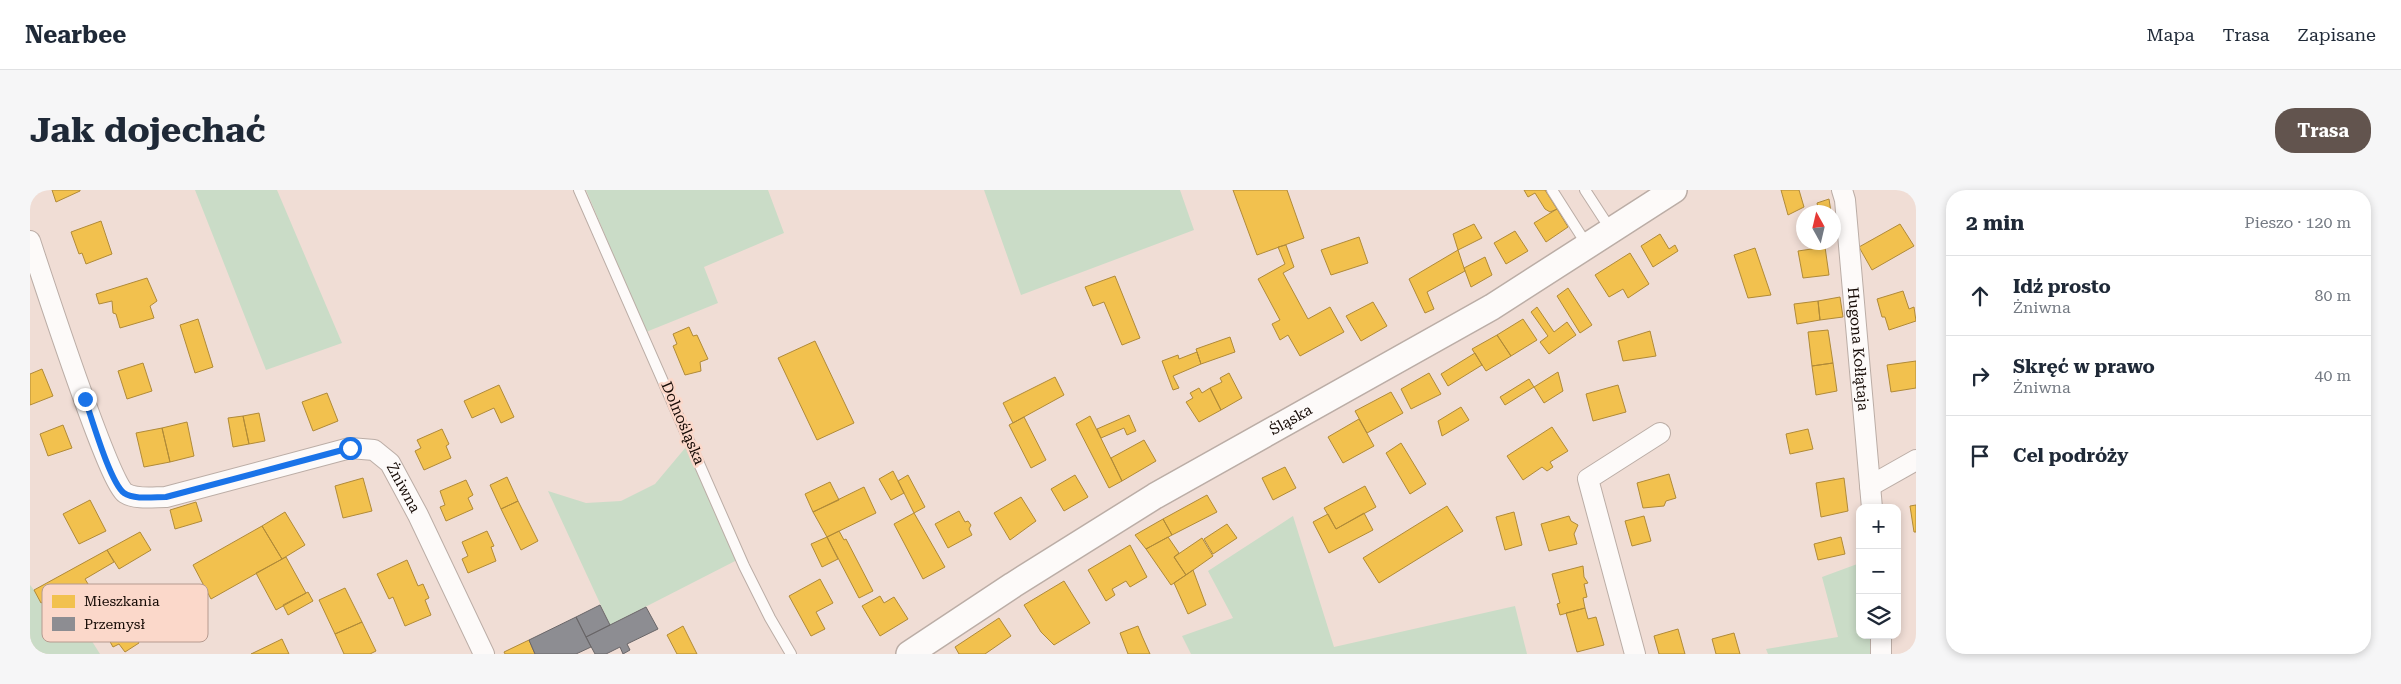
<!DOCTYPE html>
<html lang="pl">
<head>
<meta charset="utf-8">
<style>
  body { margin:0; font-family:"Roboto Serif",serif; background:#f6f6f7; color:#1f2937 }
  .controls { position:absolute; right:15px; bottom:15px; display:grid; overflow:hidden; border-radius:10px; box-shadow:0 2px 8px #0003 }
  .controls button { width:45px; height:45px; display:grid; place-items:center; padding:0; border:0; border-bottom:1px solid #e0e1e3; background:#fff; color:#1f2937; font:25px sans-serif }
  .compass { position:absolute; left:1766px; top:15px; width:45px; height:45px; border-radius:50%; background:#fff; box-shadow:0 2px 8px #0003; rotate:352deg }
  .stop { position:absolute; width:15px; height:15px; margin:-11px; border:4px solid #1a73e8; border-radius:50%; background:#fff }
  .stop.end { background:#1a73e8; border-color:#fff; box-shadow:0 1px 5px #0008 }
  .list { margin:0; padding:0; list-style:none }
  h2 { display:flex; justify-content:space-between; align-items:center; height:65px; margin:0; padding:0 20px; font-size:21px }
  h2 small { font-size:16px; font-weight:400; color:#747a83 }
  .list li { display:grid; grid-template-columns:32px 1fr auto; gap:15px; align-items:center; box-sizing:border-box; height:80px; padding:0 20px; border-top:1px solid #e0e1e3 }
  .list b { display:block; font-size:19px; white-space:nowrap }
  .list p { margin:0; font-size:16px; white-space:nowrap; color:#747a83 }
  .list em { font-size:16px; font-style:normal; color:#747a83 }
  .icon { flex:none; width:28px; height:28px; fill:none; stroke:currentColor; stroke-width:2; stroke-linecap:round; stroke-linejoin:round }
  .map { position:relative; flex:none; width:1886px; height:464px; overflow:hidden; border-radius:20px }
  header { display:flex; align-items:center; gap:30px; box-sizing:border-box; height:70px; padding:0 25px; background:#fff; border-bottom:1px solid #e0e1e3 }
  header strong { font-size:24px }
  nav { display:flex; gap:28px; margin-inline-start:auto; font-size:18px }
  .intro { display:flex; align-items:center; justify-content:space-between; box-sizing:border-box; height:120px; padding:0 30px }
  h1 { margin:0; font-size:35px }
  .button { padding:12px 22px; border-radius:20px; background:#62544e; color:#fff; font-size:18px; font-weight:700 }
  main { display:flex; gap:30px; padding:0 30px }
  aside { flex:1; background:#fff; border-radius:20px; box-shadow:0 2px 8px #0003 }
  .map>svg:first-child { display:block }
</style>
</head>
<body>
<header>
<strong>Nearbee</strong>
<nav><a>Mapa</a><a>Trasa</a><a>Zapisane</a></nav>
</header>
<div class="intro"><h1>Jak dojechać</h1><a class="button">Trasa</a></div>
<main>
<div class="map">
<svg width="1886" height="464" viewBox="0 0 1886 464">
  <rect width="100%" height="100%" fill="#f0ddd5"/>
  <!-- green -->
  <path fill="#cadcc7" d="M165,0H247L312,153L236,180Z
    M556,0H738L754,43L674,77L688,113L616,142Z
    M954,0H1150L1164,40L991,105Z
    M661,251L711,368L580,435L518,301L556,313L591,311L625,294Z
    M1263,326L1304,457L1485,416L1497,464H1161L1152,446L1203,428L1178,381Z
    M1830,373V445H1851V464H1738L1736,459L1808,447L1792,387Z
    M0,395L4,400L31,402L70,464H0Z"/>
  <!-- homes -->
  <path fill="#f2c14e" stroke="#b08a38" d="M22,0H50V1L26,12Z
    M1203,0H1257L1274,48L1227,65Z
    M1494,0H1515L1527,19L1520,22L1515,19L1505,3L1498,7Z
    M1751,0H1769L1774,17L1758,25Z
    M1799,9L1801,22H1789L1787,13Z
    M1527,19L1538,37L1516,52L1504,33Z
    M71,31L82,64L56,74L52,63L49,64L41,42Z
    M1444,34L1452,48L1428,60L1423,44Z
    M1870,34L1884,56L1842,80L1829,57Z
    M1485,41L1498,61L1476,74L1464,53Z
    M1630,44L1639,59L1645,55L1648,61L1623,77L1611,56Z
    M1329,47L1338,73L1301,85L1291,60Z
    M1256,55L1264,77L1253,83L1278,129L1300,117L1314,142L1270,166L1258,145L1250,150L1242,134L1250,130L1228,89L1255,74L1248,57Z
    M1795,57L1799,85L1773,88L1768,61Z
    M1725,58L1741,105L1718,108L1704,65Z
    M1428,60L1435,81L1397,102L1404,119L1395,123L1379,89Z
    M1600,63L1619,94L1598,108L1593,99L1579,107L1565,85Z
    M1455,67L1462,85L1441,97L1434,78Z
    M1085,86L1110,148L1092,155L1074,112L1063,116L1055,97Z
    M117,88L127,111L120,116L124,128L90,138L86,124L83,123L82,111L69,114L66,104Z
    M1538,98L1562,135L1550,143L1527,106Z
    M1873,101L1879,119L1884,117L1886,131L1859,140L1855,127H1852L1847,109Z
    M1810,107L1813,127L1790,130L1788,111Z
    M1788,111L1790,130L1767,134L1764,114Z
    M1343,112L1357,136L1331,151L1316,126Z
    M1507,117L1524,142L1537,132L1546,145L1519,164L1510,152L1518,146L1501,122Z
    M168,129L183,177L165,183L150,135Z
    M1493,129L1507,150L1481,166L1467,145Z
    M659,137L663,146L667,145L678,169L670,172L671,181L655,185L643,156L647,154L643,144Z
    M1798,140L1803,173L1782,176L1778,142Z
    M1620,141L1626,166L1593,171L1588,151Z
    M1467,145L1481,166L1456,181L1442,159Z
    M1200,147L1205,162L1171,174L1166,159Z
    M785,151L824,233L787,250L748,168Z
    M1167,162L1171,174L1143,186L1149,198L1143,200L1132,171L1148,165L1149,169Z
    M1445,163L1452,175L1418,196L1411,184Z
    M1886,171V198L1861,202L1857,175Z
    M113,173L122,201L97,209L88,181Z
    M1803,173L1807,201L1786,205L1782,176Z
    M12,179L23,206L0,215V184Z
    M1528,182L1533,201L1514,213L1504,197Z
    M1199,183L1212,208L1191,220L1180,198L1192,192L1190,188Z
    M1399,183L1411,204L1381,219L1371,199Z
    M1025,187L1034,205L983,233L973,213Z
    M1499,189L1504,197L1475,215L1470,207Z
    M469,195L484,227L471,233L464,218L442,228L434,211Z
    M1588,195L1596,222L1563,231L1556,204Z
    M1169,198L1172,203L1180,198L1191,220L1169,232L1156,212L1163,208L1160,203Z
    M1361,202L1373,223L1337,243L1325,221Z
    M297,203L308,231L283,241L272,212Z
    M1431,217L1439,230L1412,246L1408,231Z
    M229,223L235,251L219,254L213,226Z
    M1099,225L1106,241L1097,245L1094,238L1071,248L1067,239Z
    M213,226L219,254L203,257L198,228Z
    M1060,226L1092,291L1079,298L1046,234Z
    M994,227L1016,270L1001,278L979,235Z
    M1329,229L1344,256L1313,273L1298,247Z
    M157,232L164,266L140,272L132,238Z
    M33,235L42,258L18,266L10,244Z
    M1522,237L1538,261L1520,272L1523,277L1517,281L1512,277L1493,290L1477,266Z
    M132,238L140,272L114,277L106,243Z
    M412,239L419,254L416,256L421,268L394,280L385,261L391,258L387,250Z
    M1778,239L1783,259L1760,264L1756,244Z
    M1114,250L1126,271L1092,291L1081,268Z
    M1371,253L1396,294L1380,304L1356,263Z
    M1255,277L1266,298L1243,310L1232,288Z
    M863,281L874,303L861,310L849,289Z
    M1639,284L1646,308L1636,311L1634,316L1613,318L1607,293Z
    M878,285L895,317L884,323L868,291Z
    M1045,285L1058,307L1034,321L1021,299Z
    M477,287L488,311L471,319L460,295Z
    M333,288L342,321L313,328L305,296Z
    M1814,288L1818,321L1791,327L1786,293Z
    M436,290L443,305L438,308L443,319L416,331L410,317L415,315L410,301Z
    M800,292L809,310L783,322L775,304Z
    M1335,296L1346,317L1306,339L1294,318Z
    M834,297L846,323L797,347L783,322Z
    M1177,305L1187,322L1142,345L1133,329Z
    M991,307L1006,331L980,350L964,323Z
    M60,310L76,341L49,354L33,324Z
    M488,311L508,351L491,360L471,319Z
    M166,312L172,331L145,339L140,320Z
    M1886,315V342H1884L1880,316Z
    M1417,316L1433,341L1349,393L1333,368Z
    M929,321L935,332L938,331L941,335L939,339L942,345L918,358L905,334Z
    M255,322L275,355L252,369L232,336Z
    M1484,322L1492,355L1475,360L1466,327Z
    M884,323L915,377L893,389L864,334Z
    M1334,323L1343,340L1299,363L1283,332L1298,324L1306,339Z
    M1539,326L1541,331L1548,335L1544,344L1547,354L1519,361L1511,334Z
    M1614,326L1621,351L1602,356L1595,331Z
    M1133,329L1142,345L1116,359L1105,345Z
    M1197,334L1207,348L1183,364L1174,349Z
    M232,336L252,369L181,409L163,375Z
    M457,341L464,356L461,357L466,371L438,383L432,369L438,366L432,352Z
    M809,341L814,350L816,349L843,401L829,408L797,347Z
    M110,342L121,360L89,379L77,360Z
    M797,347L808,369L792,377L781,354Z
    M1138,347L1149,363L1144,367L1156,385L1141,395L1116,359Z
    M1811,347L1815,364L1788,370L1784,354Z
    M1172,348L1183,366L1156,385L1144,367Z
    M1100,355L1117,387L1100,397L1096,391L1082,399L1085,405L1076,411L1058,380Z
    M77,360L84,372L55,389L80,430L59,443L31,402L11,413L4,400Z
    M256,367L276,403L246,420L226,383Z
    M377,370L388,396L393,394L399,408L395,410L401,425L375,436L363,407L359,409L347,384Z
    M1553,376L1554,387L1558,393L1554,394L1557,407L1553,408L1555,418L1530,425L1527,414L1530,413L1522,384Z
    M1163,380L1176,415L1158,424L1144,393Z
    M790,389L803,413L786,422L795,439L781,446L759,406Z
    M1034,391L1060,433L1024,455L1011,442L994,415Z
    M315,398L332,432L305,444L289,410Z
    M278,402L283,411L258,425L253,415Z
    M143,406L153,424L140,432L137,427L105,445L109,453L95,462L89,454L83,457L74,441Z
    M850,406L854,413L864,407L878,429L850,446L832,416Z
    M1555,418L1558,429L1566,427L1574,455L1547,462L1536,423Z
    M969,428L981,446L955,464H929L925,457Z
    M332,432L346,461L340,464H314L305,444Z
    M653,436L667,464H647L637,445Z
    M1108,436L1112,446L1120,464H1098L1090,443Z
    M1648,439L1655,464H1629L1624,446Z
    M1704,443L1710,464H1686L1682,449Z
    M252,449L259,464H221Z
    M499,450L505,464H475L474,462Z"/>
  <!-- industry -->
  <path fill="#8d8d92" stroke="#696668" d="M570,415L580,435L556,447L546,427Z
    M616,417L628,439L597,454L600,460L593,464L590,457L576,464H565L556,447Z
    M546,427L561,457L546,464H505L499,450Z"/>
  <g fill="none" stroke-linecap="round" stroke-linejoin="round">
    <defs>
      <path id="service" d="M549,0L714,376L740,428L761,464
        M1522,0L1557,55
        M1555,0L1581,40"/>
      <g id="minor">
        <path id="s1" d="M1812,0L1815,10L1842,318"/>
        <path id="s2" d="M0,51C11,84 79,294 95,303C106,310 124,307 136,307L320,258L344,260L360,273L388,325L454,464"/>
        <path d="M1840,296L1886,270"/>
        <path d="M1605,464L1558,289L1630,243"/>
        <path d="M1851,464V445"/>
      </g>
      <g id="tertiary">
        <path id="s3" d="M879,464L983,395L1125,306L1462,117L1644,0"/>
      </g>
    </defs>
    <!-- service casing -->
    <use href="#service" stroke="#bbada6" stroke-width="12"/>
    <!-- minor casing -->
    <use href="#minor" stroke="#bbada6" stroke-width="22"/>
    <!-- tertiary casing -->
    <use href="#tertiary" stroke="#bbada6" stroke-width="28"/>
    <!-- service -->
    <use href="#service" stroke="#fdfaf9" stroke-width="10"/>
    <!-- minor -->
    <use href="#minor" stroke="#fdfaf9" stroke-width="20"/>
    <!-- tertiary -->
    <use href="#tertiary" stroke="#fdfaf9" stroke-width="25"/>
  </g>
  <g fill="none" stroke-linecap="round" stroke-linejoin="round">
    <!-- route -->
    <path stroke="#1a73e8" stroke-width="6" d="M55,209C62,229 80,292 94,303C104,310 124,307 136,307L320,258"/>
  </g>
  <g text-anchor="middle" stroke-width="5" stroke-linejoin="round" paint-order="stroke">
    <!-- street labels -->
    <g font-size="15" fill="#160b06" stroke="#fbd8ca">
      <text dy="5" stroke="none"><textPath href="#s1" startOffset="160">Hugona Kołłątaja</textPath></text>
      <text dy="5" stroke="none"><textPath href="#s3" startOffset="448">Śląska</textPath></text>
      <text transform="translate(653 233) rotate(67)" y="5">Dolnośląska</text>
      <text dy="5" stroke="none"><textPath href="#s2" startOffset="575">Żniwna</textPath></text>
    </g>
  </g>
  <!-- legend -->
  <rect x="12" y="394" width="166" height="58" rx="8" fill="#fbd8ca" stroke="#b69a8f" stroke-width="1"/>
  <rect x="22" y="405" width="23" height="13" fill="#f2c14e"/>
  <rect x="22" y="427" width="23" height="14" fill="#8d8d92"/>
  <g font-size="14" fill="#160b06">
    <text x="54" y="416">Mieszkania</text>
    <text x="54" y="439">Przemysł</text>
  </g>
</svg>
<div class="controls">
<button>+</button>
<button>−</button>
<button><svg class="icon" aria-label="layers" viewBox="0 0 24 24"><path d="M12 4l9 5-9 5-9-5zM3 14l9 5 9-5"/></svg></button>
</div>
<svg class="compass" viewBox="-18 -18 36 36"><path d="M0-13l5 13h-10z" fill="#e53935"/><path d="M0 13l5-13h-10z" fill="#747a83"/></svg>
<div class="stop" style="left:320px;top:258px"></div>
<div class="stop end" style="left:55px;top:209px"></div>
</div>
<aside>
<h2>2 min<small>Pieszo · 120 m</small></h2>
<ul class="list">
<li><svg class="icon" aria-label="ahead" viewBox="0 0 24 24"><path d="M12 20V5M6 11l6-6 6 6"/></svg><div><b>Idź prosto</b><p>Żniwna</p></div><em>80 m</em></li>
<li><svg class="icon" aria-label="right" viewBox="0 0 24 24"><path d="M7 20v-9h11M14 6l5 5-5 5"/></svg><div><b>Skręć w prawo</b><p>Żniwna</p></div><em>40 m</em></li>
<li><svg class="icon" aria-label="arrive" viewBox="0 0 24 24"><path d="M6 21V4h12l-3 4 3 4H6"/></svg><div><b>Cel podróży</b></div></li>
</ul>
</aside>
</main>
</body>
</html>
